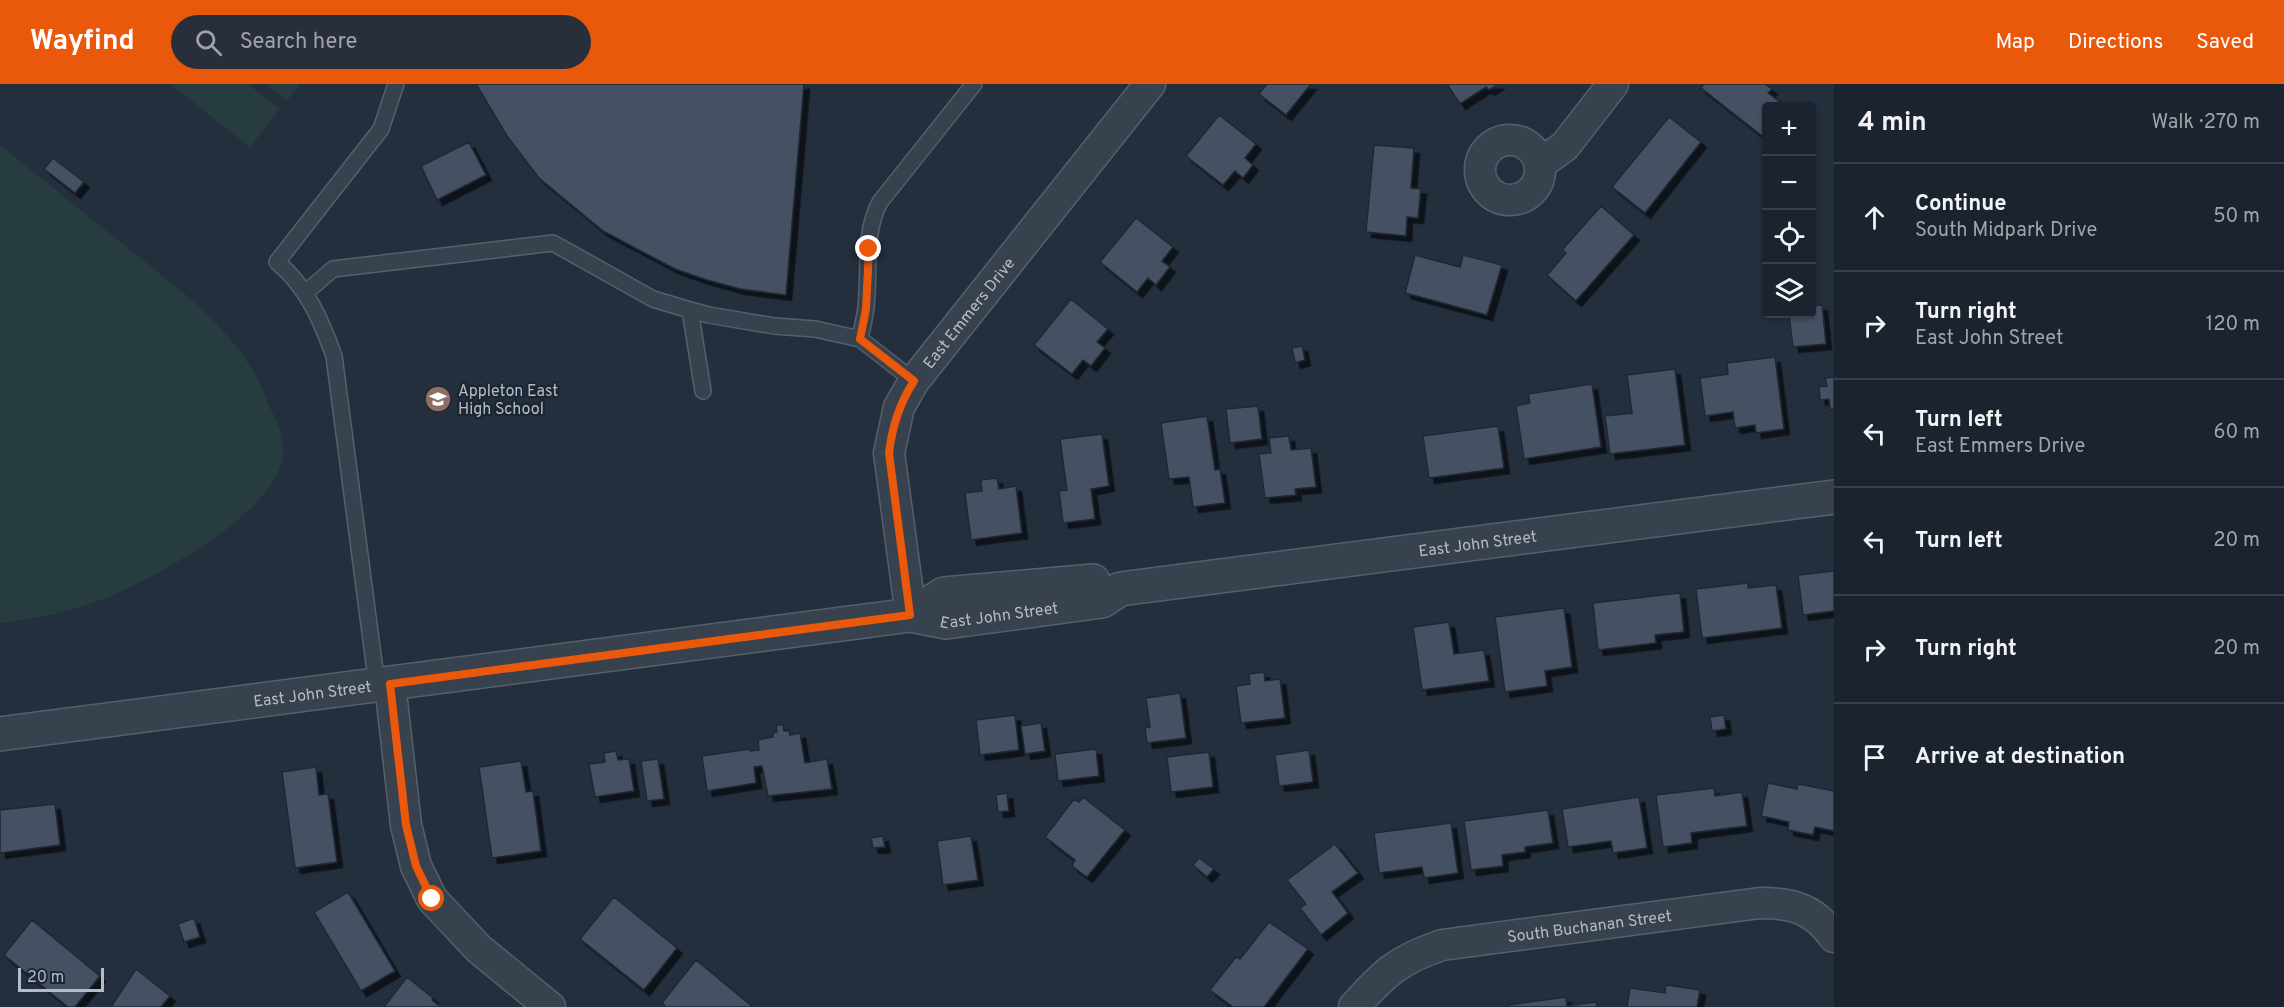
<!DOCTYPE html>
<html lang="en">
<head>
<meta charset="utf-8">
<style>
  body { margin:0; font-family:Overpass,sans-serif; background:#282f3a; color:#f1f3f6 }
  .controls { position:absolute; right:18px; top:18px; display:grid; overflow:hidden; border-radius:6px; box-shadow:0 2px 4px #0004 }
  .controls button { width:54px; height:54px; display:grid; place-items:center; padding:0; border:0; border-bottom:2px solid #39404a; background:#1b232e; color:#f1f3f6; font:30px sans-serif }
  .scale { position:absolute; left:18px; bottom:15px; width:86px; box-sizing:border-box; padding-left:6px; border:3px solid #b4bcc9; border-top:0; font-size:16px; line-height:21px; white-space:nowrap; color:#b4bcc9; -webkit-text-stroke:4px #1d2633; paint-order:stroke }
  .stop { position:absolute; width:18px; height:18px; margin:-14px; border:4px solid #ea580c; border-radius:50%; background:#fff }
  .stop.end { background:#ea580c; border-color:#fff; box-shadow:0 2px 6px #0008 }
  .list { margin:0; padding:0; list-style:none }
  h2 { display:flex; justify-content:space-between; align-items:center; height:78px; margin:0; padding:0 24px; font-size:26px }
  h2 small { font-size:20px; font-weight:400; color:#a0a4aa }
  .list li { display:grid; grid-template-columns:39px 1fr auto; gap:18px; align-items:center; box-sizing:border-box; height:108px; padding:0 24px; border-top:2px solid #39404a }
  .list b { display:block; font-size:22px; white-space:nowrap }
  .list p { margin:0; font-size:20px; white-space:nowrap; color:#a0a4aa }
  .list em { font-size:20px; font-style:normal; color:#a0a4aa }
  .icon { flex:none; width:33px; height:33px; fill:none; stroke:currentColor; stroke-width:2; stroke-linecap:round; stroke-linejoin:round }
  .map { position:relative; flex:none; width:1834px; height:923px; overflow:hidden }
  header { display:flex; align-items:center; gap:36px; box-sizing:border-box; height:84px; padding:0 30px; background:#ea580c; color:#fff }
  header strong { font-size:28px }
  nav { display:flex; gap:33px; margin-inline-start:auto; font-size:21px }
  .search { width:420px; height:54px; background:#282f3a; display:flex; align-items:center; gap:15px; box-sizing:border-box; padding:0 21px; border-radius:33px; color:#a0a4aa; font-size:22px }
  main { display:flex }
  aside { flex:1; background:#1b232e }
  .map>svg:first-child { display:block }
</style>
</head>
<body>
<header>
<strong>Wayfind</strong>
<div class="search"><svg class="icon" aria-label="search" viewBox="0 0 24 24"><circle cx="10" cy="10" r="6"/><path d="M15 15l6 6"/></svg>Search here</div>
<nav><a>Map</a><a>Directions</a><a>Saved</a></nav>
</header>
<main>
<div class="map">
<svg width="1834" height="923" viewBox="0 0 1834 923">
  <defs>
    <filter id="shadow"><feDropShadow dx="5.5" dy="5.5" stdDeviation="0" flood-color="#0009"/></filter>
  </defs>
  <rect width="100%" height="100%" fill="#242f3e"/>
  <!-- green -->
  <path fill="#263c3f" d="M170,0H248L280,25L250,63Z
    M266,0H300L287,17Z
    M0,61L196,219C217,240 240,263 254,289C260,299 265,311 269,322C277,337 284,351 283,369C282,426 153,495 106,514C73,527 36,535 0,539Z"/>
  <!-- building -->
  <path fill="#455162" stroke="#1f2835" stroke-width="1.5" filter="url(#shadow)" d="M476,0H804L786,211L740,205L707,196L675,185L603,147L539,94L507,52Z
    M1267,0H1311L1286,31L1259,10Z
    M1447,0H1498L1489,6L1486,3L1460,20Z
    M1704,0H1765L1772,5L1768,9L1785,22H1766V55L1701,4Z
    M1219,31L1256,60L1245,74L1253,81L1243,94L1235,87L1223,101L1186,72Z
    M1669,33L1701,58L1645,129L1612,103Z
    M469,58L486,91L437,116L421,82Z
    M1374,61L1414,64L1411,104L1421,105L1418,134L1407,133L1406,152L1366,148Z
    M53,74L84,98L75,109L44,85Z
    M1601,122L1634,151L1576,217L1547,191L1566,169L1562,166Z
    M1136,134L1173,163L1162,177L1170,183L1156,201L1148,194L1137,208L1100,178Z
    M1415,171L1460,183L1463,171L1502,181L1487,231L1405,209Z
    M1071,215L1108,245L1097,258L1105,264L1091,282L1083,276L1072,290L1034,261Z
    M1822,221L1826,260L1793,263L1789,230H1812V222Z
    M1302,262L1305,276L1295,279L1292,264Z
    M1775,273L1784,345L1756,349L1755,341L1735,344L1733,328L1705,332L1700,294L1728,290L1727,279Z
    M1675,285L1685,361L1610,370L1605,332L1632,329L1627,291Z
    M1834,293V325L1830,326L1829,315L1820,316L1819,303L1827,302L1825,294Z
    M1592,300L1601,363L1524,375L1516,322L1530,319L1528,310Z
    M1258,322L1262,355L1230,359L1226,325Z
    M1207,332L1215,386L1220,385L1225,419L1193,423L1189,393L1169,395L1161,339Z
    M1498,342L1504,384L1429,394L1423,352Z
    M1102,350L1109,402L1091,405L1095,435L1063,439L1059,407L1067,406L1060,355Z
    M1289,352L1291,366L1311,364L1316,403L1295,405L1296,411L1265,414L1259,370L1271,369L1269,354Z
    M997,394L999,405L1016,402L1022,449L971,456L965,409L982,407L981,396Z
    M1834,487V527L1803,531L1798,491Z
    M1748,499V504L1776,501L1782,544L1702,554L1696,505Z
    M1680,509L1684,548L1655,551L1656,559L1598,566L1593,519Z
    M1564,524L1572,583L1545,587L1547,602L1505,608L1495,533Z
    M1449,538L1454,570L1484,566L1489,597L1422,606L1413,543Z
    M1264,588L1265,597L1280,595L1285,634L1241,639L1236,602L1250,600L1249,590Z
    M1180,609L1186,654L1147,659L1145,644L1150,643L1146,614Z
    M1015,631L1019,666L980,671L976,636Z
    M1724,631L1726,645L1712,647L1710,633Z
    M1041,639L1045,667L1025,670L1021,642Z
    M776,641H783L784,647H789L790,651L800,649L805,679L827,675L832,705L768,712L762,682L754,683L756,699L707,707L702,672L750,665V667L759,666L758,656L773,653V649L777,648Z
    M1096,665L1099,692L1058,697L1055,670Z
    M1309,666L1313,698L1279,702L1275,671Z
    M616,667L618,676L629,675L634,707L595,713L589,680L605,678L604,669Z
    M1209,668L1213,703L1171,708L1167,673Z
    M658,675L664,715L647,717L641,677Z
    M521,677L526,708L533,707L541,767L492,774L479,683Z
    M316,683L319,711L328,710L337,778L295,784L282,688Z
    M1768,699L1797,705L1798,700L1834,707V747L1815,743L1813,751L1788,746L1789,738L1761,732Z
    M1714,704L1715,712L1742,708L1747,742L1691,749L1692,759L1663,763L1656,711Z
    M1007,709L1009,727L998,728L996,711Z
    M1083,713L1125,746L1087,793L1072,782L1075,776L1045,753L1074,715L1079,718Z
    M1639,713L1647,764L1613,769L1611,757L1568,763L1562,725Z
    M55,720L60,761L0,769V726Z
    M1548,726L1553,759L1525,763V768L1502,771L1503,782L1471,786L1464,737Z
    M1451,739L1458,789L1424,794L1422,783L1379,789L1374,749Z
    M883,752L885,763L873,764L871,754Z
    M971,752L978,796L943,801L937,757Z
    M1335,760L1358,789L1332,808L1348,829L1321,851L1300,824L1306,820L1287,796Z
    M1199,774L1214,785L1207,793L1193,781Z
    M348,808L395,887L361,907L314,828Z
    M614,813L677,864L644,906L580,855Z
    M194,834L200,853L184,858L178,840Z
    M32,836L100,892L75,923H68L4,871Z
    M1269,838L1308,865L1264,923H1233L1210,906L1236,873L1240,875Z
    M696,876L753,923H666L662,919Z
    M136,885L170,912L161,923H111Z
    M407,893L433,914L432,916L441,923H384Z
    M1666,901L1700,906L1697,923H1627L1630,904L1665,909Z
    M1566,913L1567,922L1596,918L1597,923H1508V921Z"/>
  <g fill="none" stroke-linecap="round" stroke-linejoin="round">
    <defs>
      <path id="service" d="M305,209L333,185L553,159L653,215L690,226L709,231L774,242L815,245L860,255L914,297
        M690,226L703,307
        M860,255C862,244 865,233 866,223C870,188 863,149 880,118L974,0
        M377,602L334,272C321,236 307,203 277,178L381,45L396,0"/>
      <g id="minor">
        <circle cx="1510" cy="86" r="30"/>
        <path d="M1540,80L1565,62L1613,0"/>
        <path id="s1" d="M911,531L889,369L899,323L914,297L1150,0"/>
        <path d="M390,600L406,741L416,782L432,815L479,865L550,923"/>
        <path id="s2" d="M1354,923C1384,889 1398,876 1442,861L1760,819C1793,819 1814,825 1834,853"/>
      </g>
      <g id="tertiary">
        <path d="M911,531L944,510L1093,497"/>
        <path id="s3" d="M0,650L911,531L946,538L961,536L1102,517L1120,505L1834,413"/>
      </g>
    </defs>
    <!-- service casing -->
    <use href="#service" stroke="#565f6c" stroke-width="18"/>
    <!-- minor casing -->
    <use href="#minor" stroke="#565f6c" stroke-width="33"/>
    <!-- tertiary casing -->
    <use href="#tertiary" stroke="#565f6c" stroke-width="36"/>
    <!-- service -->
    <use href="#service" stroke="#38414e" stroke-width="15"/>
    <!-- minor -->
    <use href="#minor" stroke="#38414e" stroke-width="30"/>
    <!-- tertiary -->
    <use href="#tertiary" stroke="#38414e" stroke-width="33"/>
  </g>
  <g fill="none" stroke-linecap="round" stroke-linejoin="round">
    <!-- route -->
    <path stroke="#ea580c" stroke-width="8" d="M432,815L416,782L406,741L390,600L910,531L889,369C892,343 899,320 914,297L860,255L866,225L869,165"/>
  </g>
  <!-- icons -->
  <defs>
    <symbol id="school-disc" viewBox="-11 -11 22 22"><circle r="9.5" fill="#8d6e63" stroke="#1d2633"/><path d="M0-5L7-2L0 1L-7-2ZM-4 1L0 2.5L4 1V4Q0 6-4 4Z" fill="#fff"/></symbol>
  </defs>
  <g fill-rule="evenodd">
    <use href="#school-disc" x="423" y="300" width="30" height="30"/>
  </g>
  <g text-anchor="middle" stroke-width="5" stroke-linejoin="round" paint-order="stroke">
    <!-- street labels -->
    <g font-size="16" fill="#b4bcc9" stroke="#1d2633">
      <text dy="6" stroke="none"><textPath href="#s1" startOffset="328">East Emmers Drive</textPath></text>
      <text dy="6" stroke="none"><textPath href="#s3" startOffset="1494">East John Street</textPath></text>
      <text dy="6" stroke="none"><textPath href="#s3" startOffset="1008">East John Street</textPath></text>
      <text dy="6" stroke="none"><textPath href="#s3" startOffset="315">East John Street</textPath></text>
      <text dy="6" stroke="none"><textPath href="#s2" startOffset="258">South Buchanan Street</textPath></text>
    </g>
    <!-- poi labels -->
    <g font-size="16" fill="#b4bcc9" stroke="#1d2633" text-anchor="start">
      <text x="458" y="312">Appleton East<tspan x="458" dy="18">High School</tspan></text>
    </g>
  </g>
</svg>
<div class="controls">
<button>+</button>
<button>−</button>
<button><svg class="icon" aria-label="locate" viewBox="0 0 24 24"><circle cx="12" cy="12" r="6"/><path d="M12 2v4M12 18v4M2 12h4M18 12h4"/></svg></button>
<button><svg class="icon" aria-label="layers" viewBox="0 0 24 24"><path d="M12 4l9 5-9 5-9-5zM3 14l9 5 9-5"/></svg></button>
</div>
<div class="scale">20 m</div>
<div class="stop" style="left:432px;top:815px"></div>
<div class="stop end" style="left:869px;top:165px"></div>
</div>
<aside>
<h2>4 min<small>Walk · 270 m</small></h2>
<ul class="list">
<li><svg class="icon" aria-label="ahead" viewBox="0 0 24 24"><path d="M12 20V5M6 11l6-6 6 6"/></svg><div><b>Continue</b><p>South Midpark Drive</p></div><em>50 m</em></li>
<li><svg class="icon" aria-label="right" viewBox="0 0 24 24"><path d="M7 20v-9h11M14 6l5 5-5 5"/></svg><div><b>Turn right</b><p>East John Street</p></div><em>120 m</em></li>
<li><svg class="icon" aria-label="left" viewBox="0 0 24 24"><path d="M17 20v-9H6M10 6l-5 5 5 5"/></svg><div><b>Turn left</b><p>East Emmers Drive</p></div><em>60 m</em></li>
<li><svg class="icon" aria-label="left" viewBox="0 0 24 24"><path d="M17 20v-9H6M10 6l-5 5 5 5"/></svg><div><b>Turn left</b></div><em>20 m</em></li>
<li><svg class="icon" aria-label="right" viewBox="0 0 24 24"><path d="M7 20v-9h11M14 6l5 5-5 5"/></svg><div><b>Turn right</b></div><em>20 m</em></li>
<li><svg class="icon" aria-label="arrive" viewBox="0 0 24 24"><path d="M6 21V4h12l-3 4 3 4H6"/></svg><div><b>Arrive at destination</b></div></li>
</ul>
</aside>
</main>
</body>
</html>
